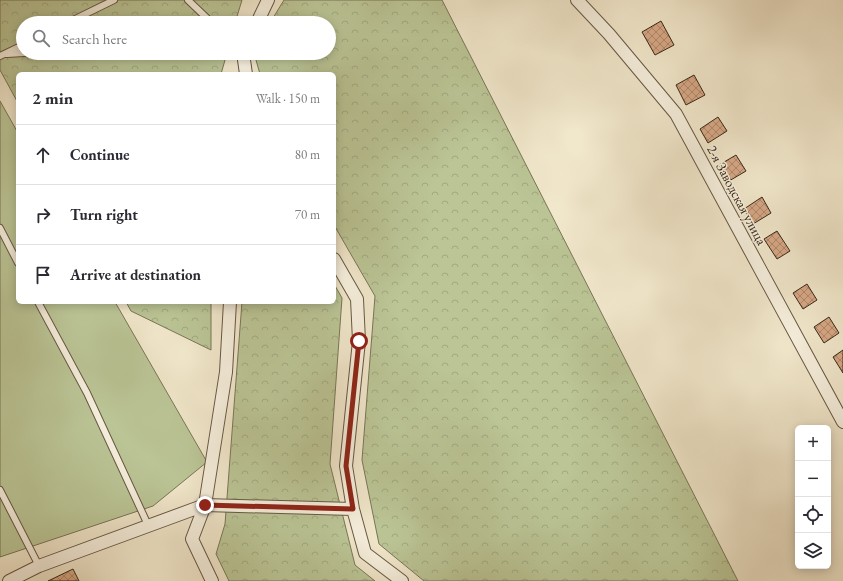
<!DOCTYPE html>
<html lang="en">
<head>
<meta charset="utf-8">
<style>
  body { margin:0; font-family:"EB Garamond",serif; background:#f2f2f3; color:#2b2b33 }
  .controls { position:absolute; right:12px; bottom:12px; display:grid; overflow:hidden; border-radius:6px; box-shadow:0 2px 10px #0003 }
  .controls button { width:36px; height:36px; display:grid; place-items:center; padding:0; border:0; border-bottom:1px solid #e1e1e2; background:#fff; color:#2b2b33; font:20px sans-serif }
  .stop { position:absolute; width:12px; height:12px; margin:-9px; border:3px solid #8f2418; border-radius:50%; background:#fff }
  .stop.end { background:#8f2418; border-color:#fff; box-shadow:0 1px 4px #0008 }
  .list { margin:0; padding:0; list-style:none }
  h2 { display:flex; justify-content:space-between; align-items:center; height:52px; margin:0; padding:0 16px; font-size:17px }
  h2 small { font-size:13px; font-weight:400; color:#7c7c81 }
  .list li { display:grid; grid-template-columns:26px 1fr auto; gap:12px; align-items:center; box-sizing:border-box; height:60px; padding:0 16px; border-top:1px solid #e1e1e2 }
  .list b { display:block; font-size:15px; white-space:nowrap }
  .list em { font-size:13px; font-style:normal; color:#7c7c81 }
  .icon { flex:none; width:22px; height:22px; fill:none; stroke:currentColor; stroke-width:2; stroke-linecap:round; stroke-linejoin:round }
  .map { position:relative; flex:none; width:843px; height:581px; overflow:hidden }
  .search { position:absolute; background:#fff; box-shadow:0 2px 10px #0003; left:16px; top:16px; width:320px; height:44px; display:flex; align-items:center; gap:10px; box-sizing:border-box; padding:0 14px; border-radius:22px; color:#7c7c81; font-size:15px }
  .panel { position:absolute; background:#fff; box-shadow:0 2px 10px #0003; left:16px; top:72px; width:320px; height:232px; border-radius:6px }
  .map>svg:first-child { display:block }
</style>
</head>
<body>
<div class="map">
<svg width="843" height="581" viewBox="0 0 843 581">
  <defs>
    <pattern id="forest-crowns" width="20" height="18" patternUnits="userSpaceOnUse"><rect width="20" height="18" fill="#bbc596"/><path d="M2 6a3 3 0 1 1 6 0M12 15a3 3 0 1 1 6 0" fill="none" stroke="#a1a981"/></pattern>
    <pattern id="building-cross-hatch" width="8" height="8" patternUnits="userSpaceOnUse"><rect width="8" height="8" fill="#d7a785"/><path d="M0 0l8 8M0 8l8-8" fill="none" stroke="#af886c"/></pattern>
  </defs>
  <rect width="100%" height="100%" fill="#f1e7cb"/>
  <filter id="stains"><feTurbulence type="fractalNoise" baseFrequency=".005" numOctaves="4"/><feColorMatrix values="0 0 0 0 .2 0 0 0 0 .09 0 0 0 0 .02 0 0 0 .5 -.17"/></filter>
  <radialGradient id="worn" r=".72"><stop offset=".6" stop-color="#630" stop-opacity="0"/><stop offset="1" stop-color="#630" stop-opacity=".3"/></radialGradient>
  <!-- forest -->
  <path fill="url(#forest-crowns)" stroke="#797657" d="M0,0H242L235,23H23V53H227L221,74H18V103L0,70Z
    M284,0H442L738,581H424L379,544L362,460L375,296L334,225V74H260L254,53H329V23H270Z
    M334,284L342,298L330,464L355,565L375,581H229L216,554L225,524L242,302H334Z
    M126,302H211V350L131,311Z"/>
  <!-- garden -->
  <path fill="#bbc596" stroke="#797657" d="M0,101L18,133V302H115L207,462L153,506L0,557Z"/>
  <!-- building -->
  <path fill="url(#building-cross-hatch)" stroke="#372818" d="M661,21L674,45L655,55L642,32Z
    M694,75L705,95L686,105L676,85Z
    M718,117L727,131L708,143L700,129Z
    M736,155L746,171L729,181L719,165Z
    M762,197L771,213L753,224L744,209Z
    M777,231L790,251L777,259L764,239Z
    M807,284L817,300L803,309L793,293Z
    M829,317L839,333L824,343L814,327Z
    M843,350V373L833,357Z
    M73,569L79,581H48Z"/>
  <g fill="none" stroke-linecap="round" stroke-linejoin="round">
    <defs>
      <path id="lane" d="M188,0L212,23
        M67,23L114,0
        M7,54L24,53
        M0,56L23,45
        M0,228L18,263
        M38,302L87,393L148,525
        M0,490L39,566"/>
      <path id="street" d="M577,0L609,34L676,114L843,422
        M257,23L268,0
        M243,53L246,74
        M334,259L357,299L359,341L346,466L353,509L365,553L402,581
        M9,581L39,566L205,505L353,509
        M212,581L192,539L205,505L226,372L230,302"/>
    </defs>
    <!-- lane casing -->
    <use href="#lane" stroke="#665845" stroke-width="8"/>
    <!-- street casing -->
    <use href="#street" stroke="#665845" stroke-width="14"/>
    <!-- lane -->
    <use href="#lane" stroke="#f6efdd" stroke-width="6"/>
    <!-- street -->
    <use href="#street" stroke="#f6efdd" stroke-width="12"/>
  </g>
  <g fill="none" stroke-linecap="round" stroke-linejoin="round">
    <!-- route -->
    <path stroke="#8f2418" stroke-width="5" d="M205,505L353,509L346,466L359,341"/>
  </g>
  <g text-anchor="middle" stroke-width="3" stroke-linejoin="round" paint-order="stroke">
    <!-- street labels -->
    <g font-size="14" fill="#372818" stroke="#f6efdd">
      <text transform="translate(737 195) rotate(62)" y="5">2-я Заводская улица</text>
    </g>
  </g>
  <rect width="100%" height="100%" filter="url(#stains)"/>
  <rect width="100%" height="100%" fill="url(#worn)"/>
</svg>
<div class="controls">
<button>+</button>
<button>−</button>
<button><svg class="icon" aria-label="locate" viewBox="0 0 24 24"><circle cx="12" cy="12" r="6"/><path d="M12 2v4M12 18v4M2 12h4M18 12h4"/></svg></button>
<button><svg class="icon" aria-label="layers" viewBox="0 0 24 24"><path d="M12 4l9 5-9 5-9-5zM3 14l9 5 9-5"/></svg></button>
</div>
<div class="stop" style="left:359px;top:341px"></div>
<div class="stop end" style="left:205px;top:505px"></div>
<div class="search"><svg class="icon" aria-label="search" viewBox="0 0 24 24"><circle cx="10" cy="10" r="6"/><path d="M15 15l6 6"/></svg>Search here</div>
<section class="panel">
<h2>2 min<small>Walk · 150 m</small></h2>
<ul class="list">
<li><svg class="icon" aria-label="ahead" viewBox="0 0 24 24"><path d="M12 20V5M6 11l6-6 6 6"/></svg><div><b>Continue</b></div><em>80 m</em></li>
<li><svg class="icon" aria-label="right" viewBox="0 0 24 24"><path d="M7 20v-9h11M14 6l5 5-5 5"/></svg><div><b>Turn right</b></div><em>70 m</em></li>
<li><svg class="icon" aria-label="arrive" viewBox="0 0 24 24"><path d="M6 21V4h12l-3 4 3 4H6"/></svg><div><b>Arrive at destination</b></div></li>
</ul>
</section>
</div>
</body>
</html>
